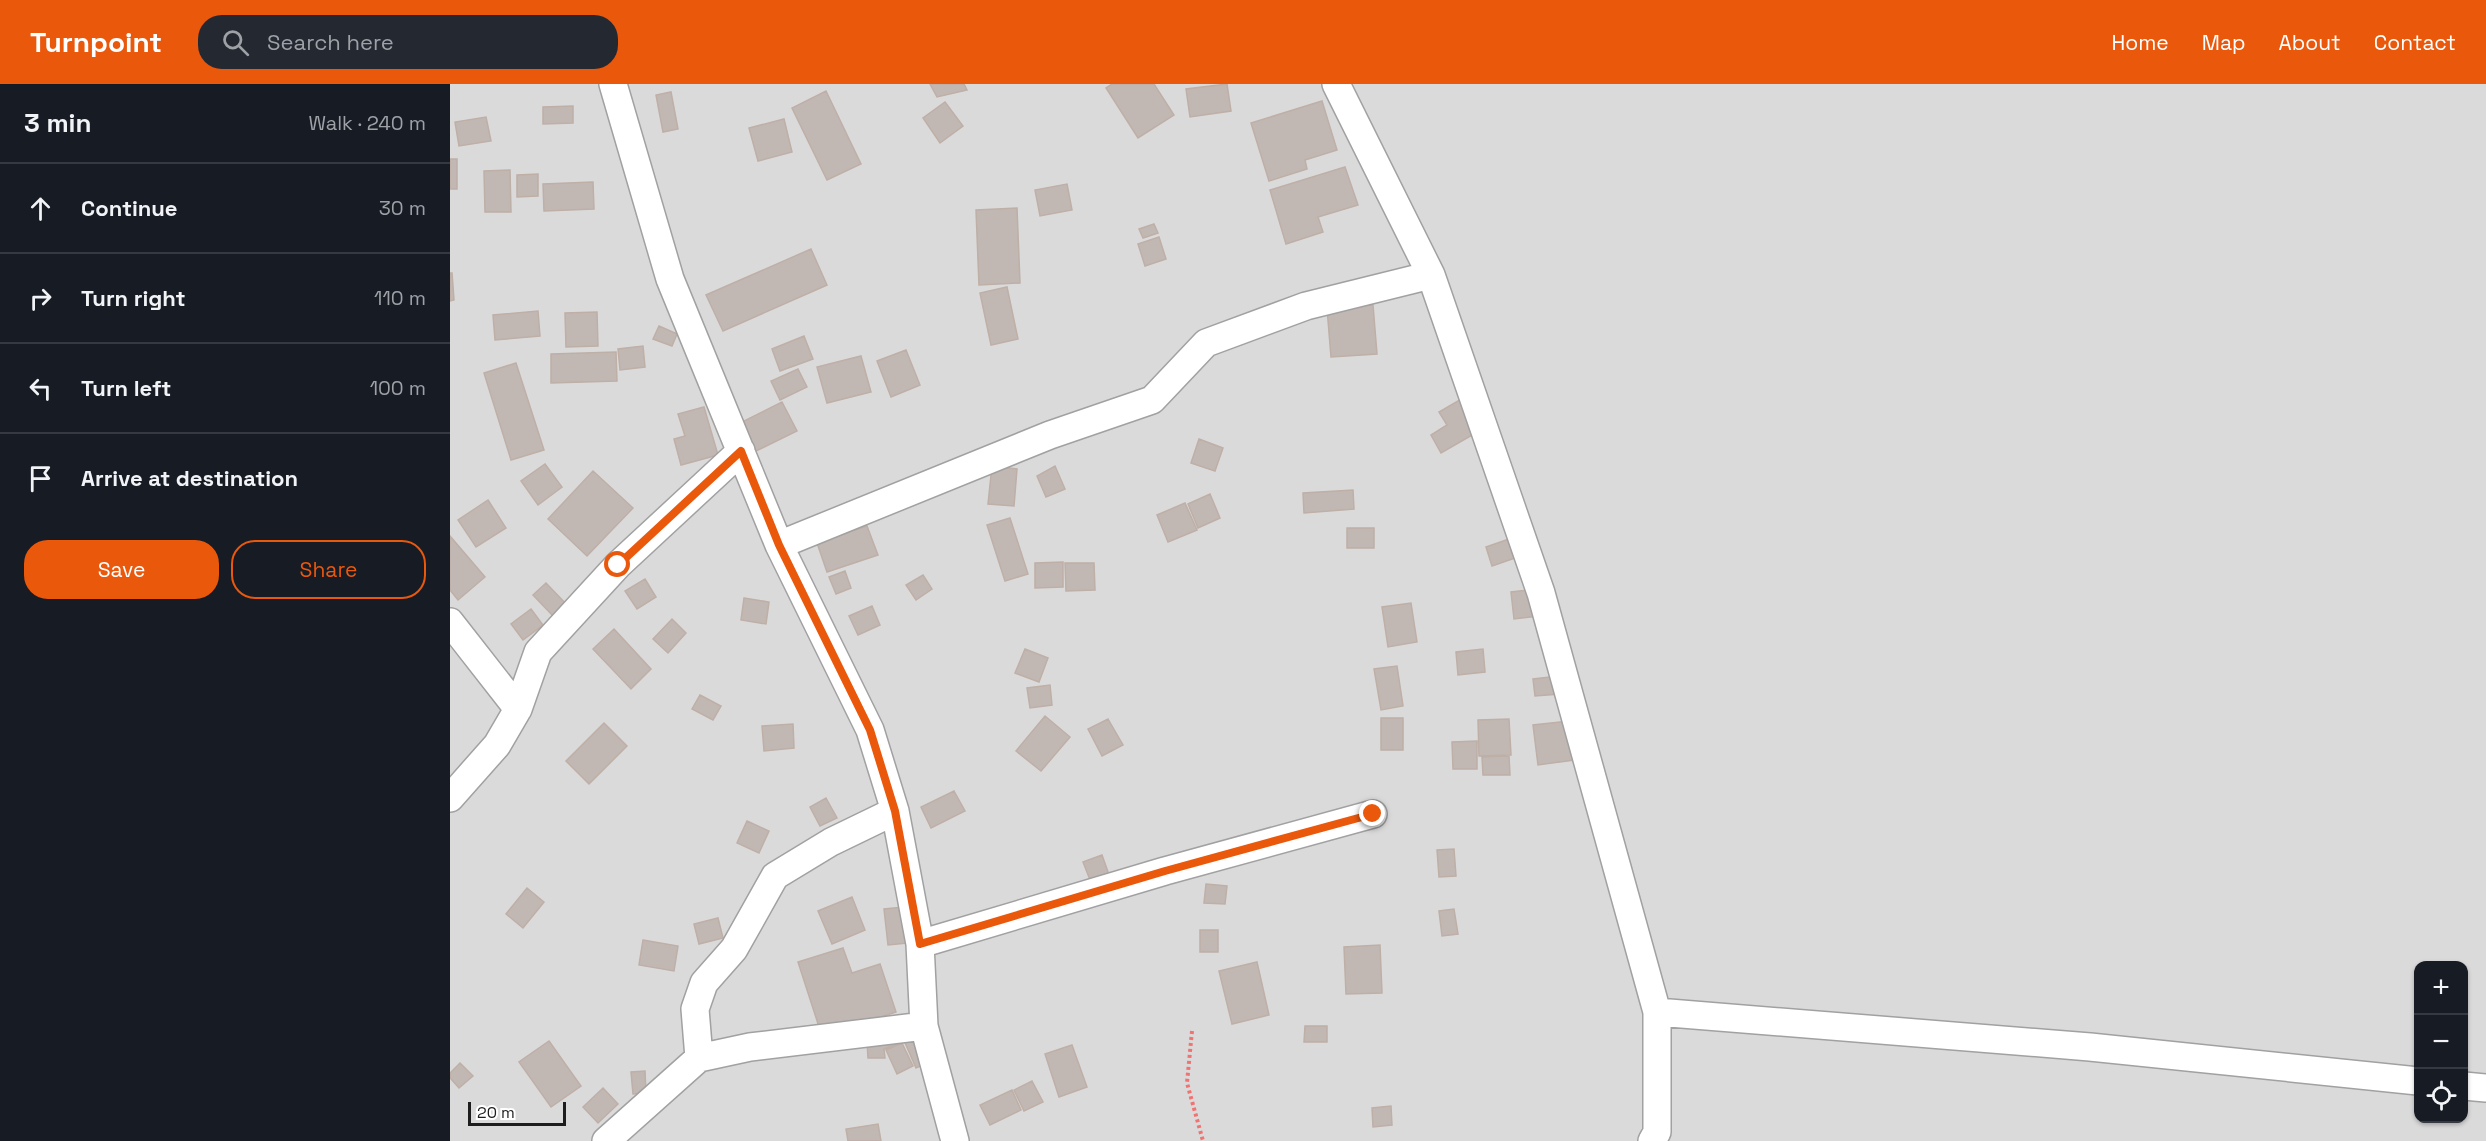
<!DOCTYPE html>
<html lang="en">
<head>
<meta charset="utf-8">
<style>
  body { margin:0; font-family:"Space Grotesk",sans-serif; background:#242831; color:#f1f3f6 }
  .controls { position:absolute; right:18px; bottom:18px; display:grid; overflow:hidden; border-radius:12px; box-shadow:0 2px 4px #0004 }
  .controls button { width:54px; height:54px; display:grid; place-items:center; padding:0; border:0; border-bottom:2px solid #363941; background:#171b24; color:#f1f3f6; font:30px sans-serif }
  .scale { position:absolute; left:18px; bottom:15px; width:98px; box-sizing:border-box; padding-left:6px; border:3px solid #1d1d1d; border-top:0; font-size:16px; line-height:21px; white-space:nowrap; color:#1d1d1d; -webkit-text-stroke:4px #fff; paint-order:stroke }
  .stop { position:absolute; width:18px; height:18px; margin:-14px; border:4px solid #ea580c; border-radius:50%; background:#fff }
  .stop.end { background:#ea580c; border-color:#fff; box-shadow:0 2px 6px #0008 }
  .list { margin:0; padding:0; list-style:none }
  h2 { display:flex; justify-content:space-between; align-items:center; height:78px; margin:0; padding:0 24px; font-size:26px }
  h2 small { font-size:20px; font-weight:400; color:#9ea1a6 }
  .list li { display:grid; grid-template-columns:39px 1fr auto; gap:18px; align-items:center; box-sizing:border-box; height:90px; padding:0 24px; border-top:2px solid #363941 }
  .list b { display:block; font-size:22px; white-space:nowrap }
  .list em { font-size:20px; font-style:normal; color:#9ea1a6 }
  .actions { display:flex; gap:12px; padding:18px 24px }
  .actions a { flex:1; padding:14px 0; border:2px solid #ea580c; border-radius:24px; text-align:center; font-size:21px; color:#ea580c }
  .actions .main { background:#ea580c; color:#fff }
  .icon { flex:none; width:33px; height:33px; fill:none; stroke:currentColor; stroke-width:2; stroke-linecap:round; stroke-linejoin:round }
  .map { position:relative; flex:none; width:2036px; height:1057px; overflow:hidden }
  header { display:flex; align-items:center; gap:36px; box-sizing:border-box; height:84px; padding:0 30px; background:#ea580c; color:#fff }
  header strong { font-size:28px }
  nav { display:flex; gap:33px; margin-inline-start:auto; font-size:21px }
  .search { width:420px; height:54px; background:#242831; display:flex; align-items:center; gap:15px; box-sizing:border-box; padding:0 21px; border-radius:24px; color:#9ea1a6; font-size:22px }
  main { display:flex }
  aside { flex:1; background:#171b24 }
  .map>svg:first-child { display:block }
</style>
</head>
<body>
<header>
<strong>Turnpoint</strong>
<div class="search"><svg class="icon" aria-label="search" viewBox="0 0 24 24"><circle cx="10" cy="10" r="6"/><path d="M15 15l6 6"/></svg>Search here</div>
<nav><a>Home</a><a>Map</a><a>About</a><a>Contact</a></nav>
</header>
<main>
<aside>
<h2>3 min<small>Walk · 240 m</small></h2>
<ul class="list">
<li><svg class="icon" aria-label="ahead" viewBox="0 0 24 24"><path d="M12 20V5M6 11l6-6 6 6"/></svg><div><b>Continue</b></div><em>30 m</em></li>
<li><svg class="icon" aria-label="right" viewBox="0 0 24 24"><path d="M7 20v-9h11M14 6l5 5-5 5"/></svg><div><b>Turn right</b></div><em>110 m</em></li>
<li><svg class="icon" aria-label="left" viewBox="0 0 24 24"><path d="M17 20v-9H6M10 6l-5 5 5 5"/></svg><div><b>Turn left</b></div><em>100 m</em></li>
<li><svg class="icon" aria-label="arrive" viewBox="0 0 24 24"><path d="M6 21V4h12l-3 4 3 4H6"/></svg><div><b>Arrive at destination</b></div></li>
</ul>
<div class="actions"><a class="main">Save</a><a>Share</a></div>
</aside>
<div class="map">
<svg width="2036" height="1057" viewBox="0 0 2036 1057">
  <rect width="100%" height="100%" fill="#ede9e3"/>
  <!-- residential -->
  <path fill="#dbdada" fill-rule="evenodd" d="M0,0H2036V1057H0ZM1968,882H2014V1034H1968Z"/>
  <!-- building -->
  <path fill="#c2b8b3" stroke="#beafa7" stroke-width="1.5" d="M480,0H514L517,6L487,13Z
    M662,0H704L724,31L688,54L656,4Z
    M777,0L781,27L740,33L736,5Z
    M376,7L411,80L377,96L342,24Z
    M221,8L228,45L213,48L206,11Z
    M872,17L887,66L855,76L857,85L819,97L801,39Z
    M495,18L513,42L490,59L473,34Z
    M123,22V39L93,40V23Z
    M36,33L41,57L9,62L5,38Z
    M334,35L342,68L308,77L299,44Z
    M0,75H7V105H0Z
    M895,83L908,121L868,133L873,148L836,160L820,106Z
    M60,86L61,128H35L34,87Z
    M88,90V112L67,113V91Z
    M143,98L144,125L94,127L93,100Z
    M617,100L622,126L590,132L585,106Z
    M567,124L570,199L529,201L526,126Z
    M704,140L708,149L693,154L689,145Z
    M709,153L716,175L695,182L688,160Z
    M361,165L377,201L273,247L256,211Z
    M0,189H2L4,216L0,217Z
    M557,203L568,255L541,261L530,209Z
    M923,221L927,270L881,273L877,224Z
    M88,227L90,252L45,256L43,231Z
    M147,228L148,262L116,263L115,229Z
    M209,242L227,250L222,262L203,255Z
    M354,252L363,275L330,287L322,265Z
    M193,262L195,283L170,286L168,265Z
    M456,266L470,301L441,313L427,277Z
    M166,268L167,297L101,299V270Z
    M411,272L421,308L377,319L367,283Z
    M66,279L94,366L61,376L34,289Z
    M348,285L357,303L330,316L321,297Z
    M1013,314L1031,346L991,369L981,351L997,341L989,328Z
    M332,318L347,347L304,368L290,339Z
    M254,323L268,371L231,381L224,355L235,352L228,330Z
    M749,355L773,364L765,387L741,379Z
    M95,380L112,403L88,421L71,397Z
    M542,382L567,385L564,422L538,420Z
    M605,382L615,405L596,413L587,392Z
    M143,387L183,424L137,472L98,435Z
    M903,406L904,425L854,429L853,409Z
    M760,410L770,434L748,444L738,420Z
    M38,416L56,444L26,463L8,436Z
    M735,419L747,446L718,458L707,431Z
    M560,434L578,490L555,497L537,441Z
    M417,442L428,471L377,488L367,459Z
    M897,444H924V464H897Z
    M0,452L35,493L8,516L0,506Z
    M1059,455L1065,474L1042,482L1036,463Z
    M613,478V503L585,504V479Z
    M615,479H644L645,506L616,507Z
    M395,487L401,504L386,510L379,493Z
    M473,491L482,505L466,516L456,501Z
    M195,495L206,513L187,525L175,507Z
    M96,499L117,521L104,533L83,511Z
    M1086,505L1089,532L1064,535L1061,508Z
    M294,514L319,518L316,540L291,536Z
    M961,519L967,558L938,563L932,523Z
    M422,522L430,541L408,551L399,532Z
    M81,525L93,541L73,556L61,540Z
    M222,535L236,549L218,569L203,555Z
    M164,545L201,585L181,605L143,565Z
    M575,565L598,574L589,598L565,589Z
    M1033,565L1035,588L1008,591L1006,568Z
    M947,582L953,622L931,626L924,585Z
    M1109,592L1110,610L1085,612L1083,595Z
    M600,601L602,621L580,624L577,604Z
    M250,611L271,622L263,636L242,625Z
    M595,632L620,653L591,687L566,667Z
    M931,634H953V666H931Z
    M658,635L673,661L652,672L638,645Z
    M1059,635L1061,671L1029,672L1028,636Z
    M1119,637L1124,676L1088,681L1083,641Z
    M154,639L177,662L139,700L116,677Z
    M343,640L344,664L314,667L312,642Z
    M1027,657V685H1003L1002,658Z
    M1059,672L1060,691H1033L1032,673Z
    M504,707L515,727L481,744L471,723Z
    M376,714L387,734L370,742L360,723Z
    M297,737L319,747L309,769L287,759Z
    M1004,765L1006,792L989,793L987,766Z
    M652,771L662,799L644,806L633,778Z
    M756,800L777,802L775,820L754,819Z
    M77,804L94,818L73,844L56,830Z
    M402,813L415,846L382,860L368,827Z
    M454,823L457,859L438,861L434,825Z
    M1004,825L1008,850L992,852L989,827Z
    M268,834L273,854L249,860L244,840Z
    M750,846H768V868H750Z
    M193,856L228,862L224,887L189,881Z
    M930,861L932,909L896,910L894,863Z
    M393,864L402,889L430,880L446,928L372,952L348,878Z
    M807,878L819,931L782,940L769,887Z
    M855,942H877V958H854Z
    M468,947L481,977L466,984L453,954Z
    M99,957L131,1002L101,1023L69,978Z
    M417,958H451L434,965L435,974H418Z
    M452,959L463,982L447,990L436,966Z
    M622,961L637,1003L609,1013L595,970Z
    M10,979L23,992L9,1004L0,994V989Z
    M195,987L196,1009L183,1010L181,988Z
    M582,997L593,1018L574,1027L564,1006Z
    M153,1004L168,1020L148,1039L133,1023Z
    M562,1006L571,1026L540,1041L530,1021Z
    M941,1022L942,1041L923,1043L922,1024Z
    M428,1040L431,1057H398L396,1045Z"/>
  <g fill="none" stroke-linecap="round" stroke-linejoin="round">
    <defs>
      <path id="street" d="M163,0L220,195L329,461L420,646L445,727L470,860L474,942L505,1057
        M886,0L981,191L1091,509L1207,928V1048L1202,1057
        M329,461L600,351L702,316L756,259L856,222L981,191
        M0,538L68,625
        M0,714L47,661L68,625L88,568L168,481L291,367
        M470,860L715,787L923,730
        M1207,928L1640,963L1968,997
        M249,974L245,925L254,899L284,865L325,792L381,758L445,727
        M2014,1002L2036,1004
        M156,1057L249,974L300,963L474,942"/>
    </defs>
    <!-- street casing -->
    <use href="#street" stroke="#a1a1a1" stroke-width="30"/>
    <!-- path -->
    <path stroke="#f07372" stroke-width="4" stroke-dasharray="3 3" stroke-linecap="butt" d="M742,947L737,999L753,1057"/>
    <!-- street -->
    <use href="#street" stroke="#fff" stroke-width="27"/>
  </g>
  <g fill="none" stroke-linecap="round" stroke-linejoin="round">
    <!-- route -->
    <path stroke="#ea580c" stroke-width="8" d="M168,481L291,367L329,461L420,646L445,727L470,860L715,787L923,730"/>
  </g>
</svg>
<div class="controls">
<button>+</button>
<button>−</button>
<button><svg class="icon" aria-label="locate" viewBox="0 0 24 24"><circle cx="12" cy="12" r="6"/><path d="M12 2v4M12 18v4M2 12h4M18 12h4"/></svg></button>
</div>
<div class="scale">20 m</div>
<div class="stop" style="left:168px;top:481px"></div>
<div class="stop end" style="left:923px;top:730px"></div>
</div>
</main>
</body>
</html>
